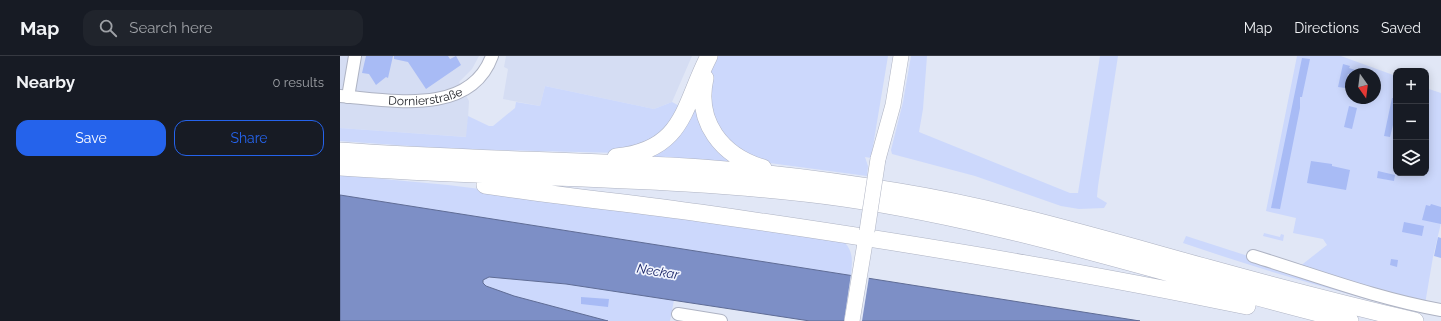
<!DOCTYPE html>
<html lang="en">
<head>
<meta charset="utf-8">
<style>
  body { margin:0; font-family:Raleway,sans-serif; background:#20242c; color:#f1f3f6 }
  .controls { position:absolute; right:12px; top:12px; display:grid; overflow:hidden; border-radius:8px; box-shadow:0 2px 10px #0003 }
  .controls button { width:36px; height:36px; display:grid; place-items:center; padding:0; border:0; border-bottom:1px solid #363941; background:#171b24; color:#f1f3f6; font:20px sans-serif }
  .compass { position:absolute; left:1005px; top:12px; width:36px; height:36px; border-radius:50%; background:#171b24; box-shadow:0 2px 10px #0003; rotate:166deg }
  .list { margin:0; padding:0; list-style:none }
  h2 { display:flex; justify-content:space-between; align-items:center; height:52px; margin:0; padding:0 16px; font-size:17px }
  h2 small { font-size:13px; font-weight:400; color:#9ea1a6 }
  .actions { display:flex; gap:8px; padding:12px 16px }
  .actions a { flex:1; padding:9px 0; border:1px solid #2563eb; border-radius:12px; text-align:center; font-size:14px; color:#2563eb }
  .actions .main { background:#2563eb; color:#fff }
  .icon { flex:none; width:22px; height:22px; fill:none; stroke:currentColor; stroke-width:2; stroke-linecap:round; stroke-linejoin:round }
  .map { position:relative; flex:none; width:1101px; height:265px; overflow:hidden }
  header { display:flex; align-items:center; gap:24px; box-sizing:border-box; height:56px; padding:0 20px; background:#171b24; border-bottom:1px solid #363941 }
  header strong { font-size:19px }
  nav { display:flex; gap:22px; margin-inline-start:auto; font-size:14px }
  .search { width:280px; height:36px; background:#20242c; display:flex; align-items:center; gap:10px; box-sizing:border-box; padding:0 14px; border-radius:12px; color:#9ea1a6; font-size:15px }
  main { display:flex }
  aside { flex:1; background:#171b24 }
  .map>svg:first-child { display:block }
</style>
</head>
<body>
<header>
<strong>Map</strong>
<div class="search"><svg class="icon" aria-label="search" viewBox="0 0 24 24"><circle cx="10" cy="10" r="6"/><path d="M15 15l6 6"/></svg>Search here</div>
<nav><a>Map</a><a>Directions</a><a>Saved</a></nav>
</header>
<main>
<aside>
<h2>Nearby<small>0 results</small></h2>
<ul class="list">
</ul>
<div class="actions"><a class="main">Save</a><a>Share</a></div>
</aside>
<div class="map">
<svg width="1101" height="265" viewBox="0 0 1101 265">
  <rect width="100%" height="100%" fill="#e1e7f6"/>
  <!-- built -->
  <path fill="#d5ddf3" d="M0,0H139L132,13L119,26L129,45L127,81L0,72Z
    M166,0H352L332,46L314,53L205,30L200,50L163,43L168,13L164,11Z"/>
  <!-- green -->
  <path fill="#ccd8fc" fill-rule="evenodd" d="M378,0H548L531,102L525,101L528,110L527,120L414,105L375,73L368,21Z
    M571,0H587L583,53L579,76L730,137H738L760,0H778L758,130L757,141L767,147L764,152L739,153L721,150L635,120L552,98L551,94L563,46Z
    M957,0H1001L1056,20V117H1086V32L1101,37V167L1093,201L1085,248L959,211L987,189L983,183L953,177L956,162L926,155ZM1011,18H1035V42H1011Z
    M205,30L314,53L332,46L343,52L327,76L281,97L112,93L0,85V72L126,81L128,60L149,70H153L175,52L176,46L200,50Z
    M358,33L396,107L304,101Z
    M0,119L108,129L284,151L505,187C514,196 512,208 511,220L0,139Z
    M924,177L940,181L941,178L944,179L943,185L923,180Z
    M846,180L908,200L1101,256V261C1014,241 928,216 843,187Z
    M146,221L226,228L334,244L330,265H268L173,240L144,229L143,225Z"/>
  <!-- water -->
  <path fill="#7d8fc6" stroke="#5f6c95" d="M0,139L800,265H470L226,228L149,221L143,224V227L146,230L174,240L268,265H0Z"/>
  <!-- pier -->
  <path fill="#e1e7f6" d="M511,218L529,221L522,265H504Z"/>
  <!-- building -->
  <path fill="#a8bbf5" d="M26,0H53L48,22L46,21L36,29L29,18L22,17Z
    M54,0H108L110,3L116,0L121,9L86,33L68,6L54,3Z
    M962,2L970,3L962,41H960V52L940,153L931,152Z
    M1003,8L1010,10L1009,12L1022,16L1021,18H1008L1005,32L998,31Z
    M1052,42H1056V65H1054L1050,81L1044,80Z
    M1009,50L1017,52L1012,73L1004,71Z
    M971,105L992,108V110L1010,114L1006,134L967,127Z
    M1038,115L1055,119L1054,125L1037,122Z
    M1091,148L1101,151V168L1082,164L1086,149L1090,150Z
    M1064,166L1084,170L1082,180L1062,176Z
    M1098,181L1101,182V202L1094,200Z
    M1051,203L1058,204L1057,211L1050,209Z
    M241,241L269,243L268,251L241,248Z"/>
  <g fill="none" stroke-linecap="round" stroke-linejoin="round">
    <defs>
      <g id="minor">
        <path id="s1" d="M0,40C50,44 130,61 152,0"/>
        <path d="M8,41L15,0"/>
        <path d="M913,200C975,219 1038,243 1101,254"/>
        <path d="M338,258L381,265"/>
      </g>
      <path id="major" d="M538,103L553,49L561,0
        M512,265L527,175"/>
      <path id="highway" d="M365,22C355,66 382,100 423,112
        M0,95C121,104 242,104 362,112C428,117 493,125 559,136C663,153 766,184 868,212C937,231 1006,249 1075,265
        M276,101C345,94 343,50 369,0
        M0,111C168,123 337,119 504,142C676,167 841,224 1010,265
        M145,129C217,140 289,147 360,157C543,183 726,212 907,250"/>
    </defs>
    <!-- minor casing -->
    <use href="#minor" stroke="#aeb3c3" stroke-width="14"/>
    <!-- major casing -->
    <use href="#major" stroke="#aeb3c3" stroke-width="16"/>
    <!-- highway casing -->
    <use href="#highway" stroke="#aeb3c3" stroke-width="18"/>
    <!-- minor -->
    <use href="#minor" stroke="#fff" stroke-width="12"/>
    <!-- major -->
    <use href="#major" stroke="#fff" stroke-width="15"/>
    <!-- highway -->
    <use href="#highway" stroke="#fff" stroke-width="17"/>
    <defs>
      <path id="major-bridge" d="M527,175L538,103"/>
    </defs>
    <!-- major-bridge casing -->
    <use href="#major-bridge" stroke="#aeb3c3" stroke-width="16" stroke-linecap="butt"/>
    <!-- major-bridge -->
    <use href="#major-bridge" stroke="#fff" stroke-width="15"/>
  </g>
  <g text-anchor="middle" stroke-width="3.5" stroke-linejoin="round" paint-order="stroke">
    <!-- street labels -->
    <g font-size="12" fill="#1a1c22" stroke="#f1f4fe">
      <text dy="4" stroke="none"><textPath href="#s1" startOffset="86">Dornierstraße</textPath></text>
    </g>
    <!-- water labels -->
    <g font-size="13" font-style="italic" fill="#1c2769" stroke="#f1f4fe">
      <text transform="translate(318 215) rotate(9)" y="5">Neckar</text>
    </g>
  </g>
</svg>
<div class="controls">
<button>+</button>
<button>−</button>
<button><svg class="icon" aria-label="layers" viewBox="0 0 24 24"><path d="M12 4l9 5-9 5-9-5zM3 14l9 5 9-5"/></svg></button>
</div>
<svg class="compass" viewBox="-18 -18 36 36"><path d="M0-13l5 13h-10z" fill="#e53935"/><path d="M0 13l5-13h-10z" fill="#9ea1a6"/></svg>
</div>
</main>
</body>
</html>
